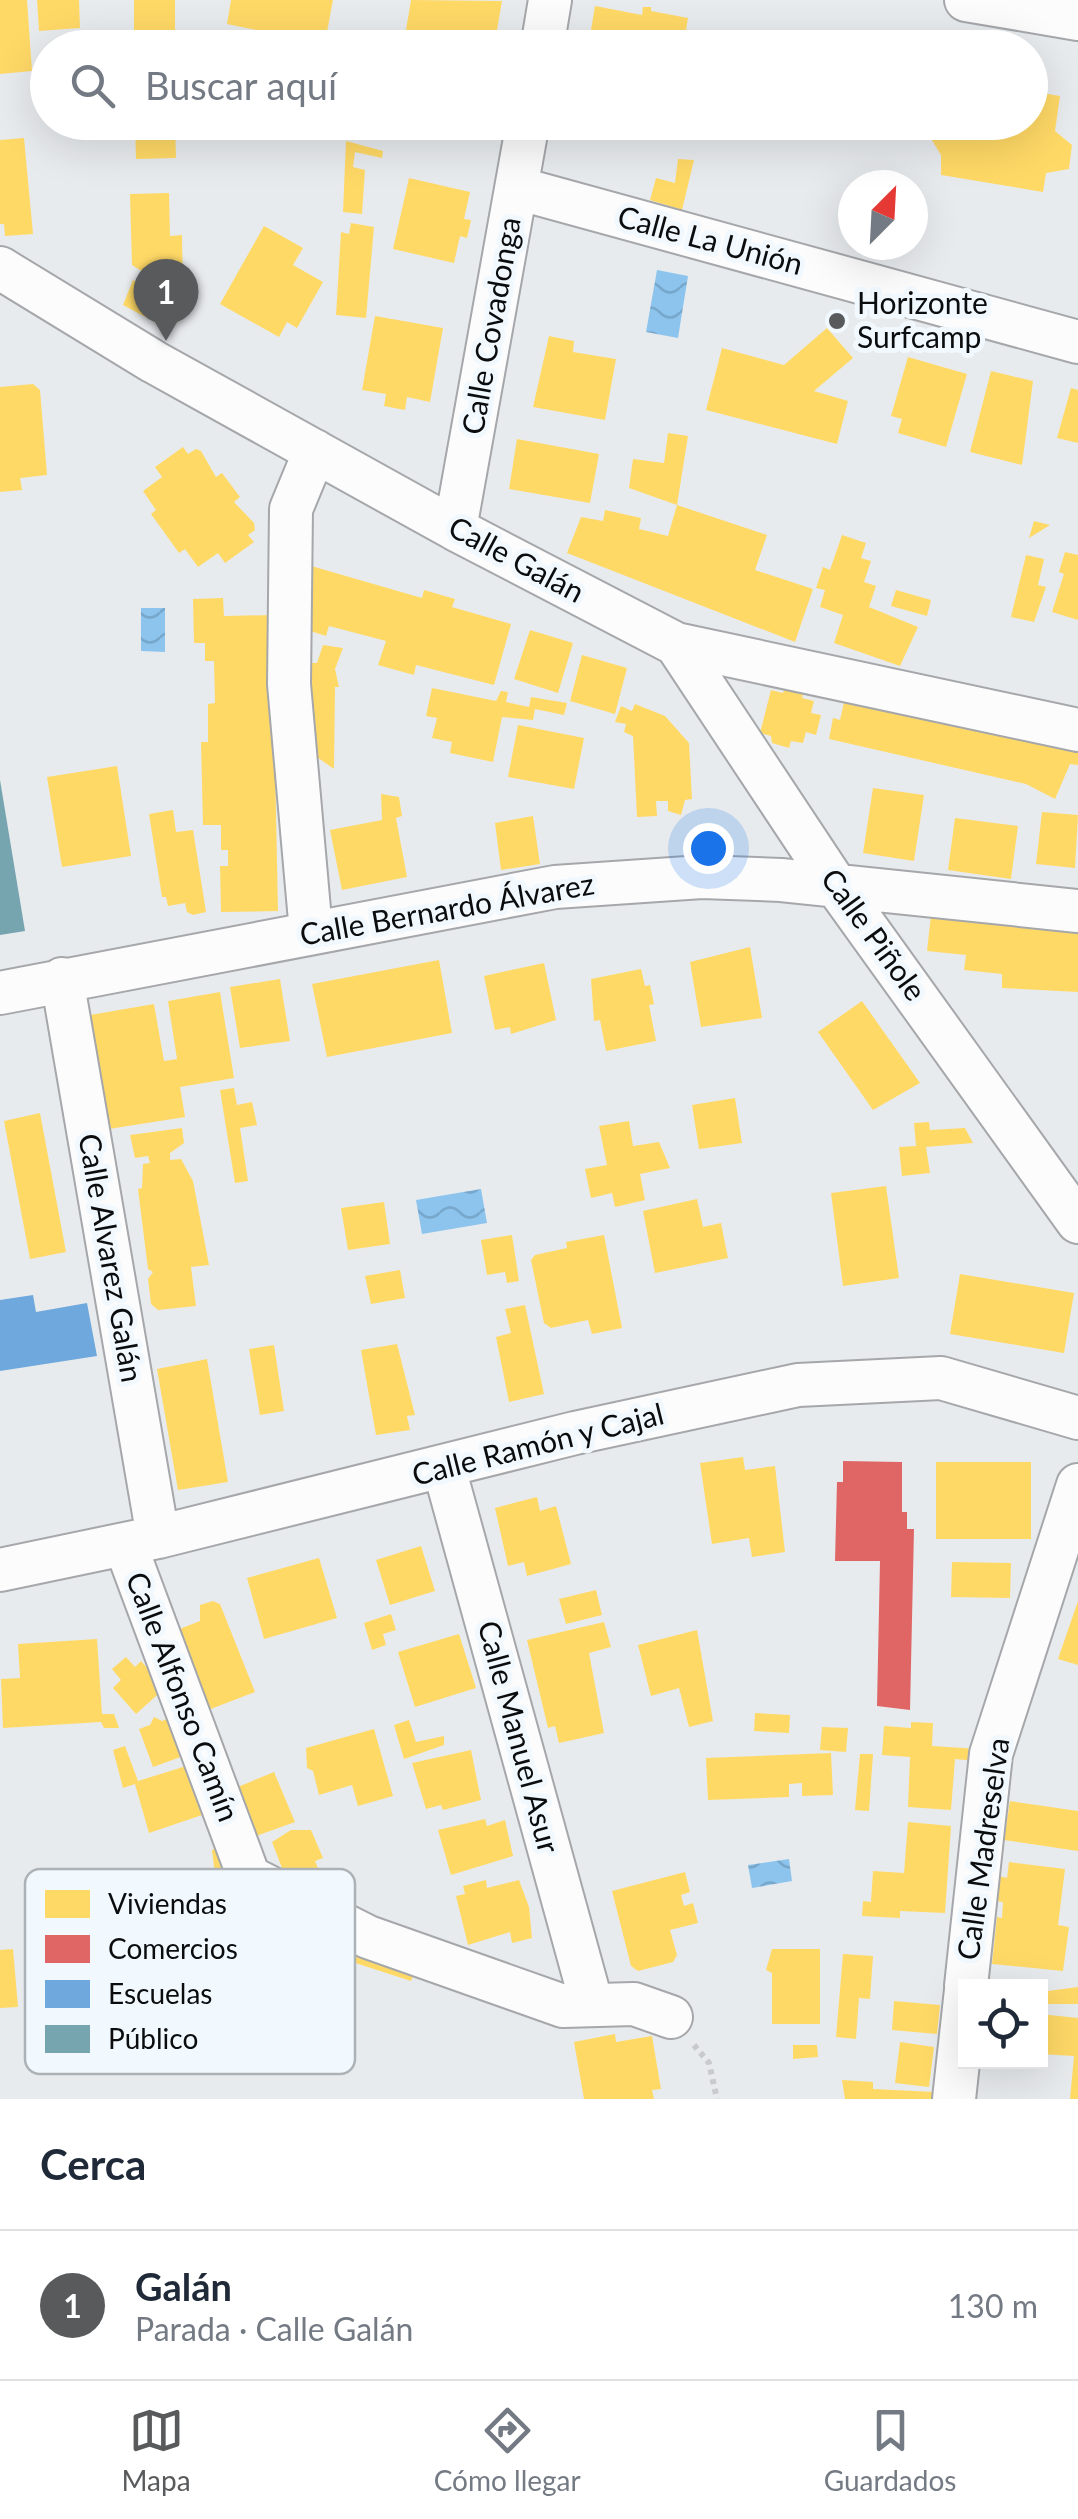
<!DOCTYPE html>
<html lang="es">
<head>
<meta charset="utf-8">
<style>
  body { margin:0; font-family:Lato,sans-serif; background:#f2f2f3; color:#1f2937 }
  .controls { position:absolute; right:30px; bottom:30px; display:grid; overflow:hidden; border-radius:0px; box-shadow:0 10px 40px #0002 }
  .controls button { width:90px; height:90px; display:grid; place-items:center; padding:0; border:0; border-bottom:2px solid #e0e1e3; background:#fff; color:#1f2937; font:50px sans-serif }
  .compass { position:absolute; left:838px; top:170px; width:90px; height:90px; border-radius:50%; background:#fff; box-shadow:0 10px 40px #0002; rotate:24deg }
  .you { position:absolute; left:708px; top:848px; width:35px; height:35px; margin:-25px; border:8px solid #fff; border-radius:50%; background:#1a73e8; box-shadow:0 0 0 15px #1a73e833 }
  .badge { display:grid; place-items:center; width:65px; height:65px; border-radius:50%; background:#585a5c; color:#fff; font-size:32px; font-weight:700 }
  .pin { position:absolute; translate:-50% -82px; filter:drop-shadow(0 2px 5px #0008) }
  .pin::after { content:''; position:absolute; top:52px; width:35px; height:30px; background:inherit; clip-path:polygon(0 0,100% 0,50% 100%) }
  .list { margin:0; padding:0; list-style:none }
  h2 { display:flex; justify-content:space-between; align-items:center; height:130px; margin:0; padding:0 40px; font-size:42px }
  h2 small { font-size:32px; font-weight:400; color:#747a83 }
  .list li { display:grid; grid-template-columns:65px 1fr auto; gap:30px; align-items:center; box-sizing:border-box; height:150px; padding:0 40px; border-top:2px solid #e0e1e3 }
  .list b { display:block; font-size:38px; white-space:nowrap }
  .list p { margin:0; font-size:32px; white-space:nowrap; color:#747a83 }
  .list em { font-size:32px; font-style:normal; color:#747a83 }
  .icon { flex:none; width:55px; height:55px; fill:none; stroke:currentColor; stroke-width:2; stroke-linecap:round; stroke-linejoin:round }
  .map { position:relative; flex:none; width:1078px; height:2099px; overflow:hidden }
  .search { position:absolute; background:#fff; box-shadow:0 10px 40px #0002; left:30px; right:30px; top:30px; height:110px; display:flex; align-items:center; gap:25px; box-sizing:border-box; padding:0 35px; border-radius:55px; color:#747a83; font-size:38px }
  .sheet { height:280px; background:#fff }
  nav { display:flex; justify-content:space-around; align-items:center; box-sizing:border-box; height:140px; border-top:2px solid #e0e1e3; background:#fff; font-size:28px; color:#747a83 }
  nav a { display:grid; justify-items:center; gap:5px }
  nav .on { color:#585a5c }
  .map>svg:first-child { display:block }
</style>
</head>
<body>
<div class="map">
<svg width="1078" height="2099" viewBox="0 0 1078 2099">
  <defs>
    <pattern id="water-waves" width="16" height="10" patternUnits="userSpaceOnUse" patternTransform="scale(2.5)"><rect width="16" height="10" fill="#8cc4ee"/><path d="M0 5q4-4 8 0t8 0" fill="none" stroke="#77a7cb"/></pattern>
  </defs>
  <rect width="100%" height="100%" fill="#e8ebee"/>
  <!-- water -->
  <path fill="url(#water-waves)" d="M657,270L688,276L678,338L646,332Z
    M141,608H165V652L141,651Z
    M481,1189L487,1223L422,1234L416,1200Z
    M789,1859L792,1881L752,1888L748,1865Z"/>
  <!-- homes -->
  <path fill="#ffd966" d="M0,0H27L32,71L0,74Z
    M37,0H79L80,28L39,31Z
    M134,0H175V32L134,31Z
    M231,0H333L324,48H293L295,38L227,24Z
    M411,0L502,1L494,48H445L446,42L405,36Z
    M595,6L642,15L643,7H651V11L688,18L683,48H588Z
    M717,31L755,38L753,48H714Z
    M1030,91L1060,96L1055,131L1072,145L1069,169L1046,173L1043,192L941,175V155L930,137L933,127L940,122H1030Z
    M135,122H175L176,158L136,159Z
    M24,138L33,234L5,236L4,224H0V140Z
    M346,141L383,151L382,158L355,152L353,167L365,170L362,214L343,212Z
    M678,159L694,160L682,210L650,200L656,178L675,183Z
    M409,178L470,192L464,219L471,220L467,238L460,236L454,263L393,249Z
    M169,193L170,236L182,235L183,297L132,265L130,194Z
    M351,223L374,227L366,318L336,315L341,232L349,234Z
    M264,226L303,248L293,265L323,282L297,328L287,322L279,337L220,304Z
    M133,280L185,308L176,324L172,322L168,329L123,305Z
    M375,316L443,328L430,402L407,397L405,410L384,406L386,394L362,390Z
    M827,328L853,358L814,391L848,401L837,444L706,410L722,348L784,365Z
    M549,336L574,341L573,352L616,359L605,420L533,407Z
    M908,357L967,374L946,447L898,433L902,419L891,416Z
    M991,371L1033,381L1022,465L970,452Z
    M33,384L40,390L47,475L20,478L22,490L0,492V387Z
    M1071,388L1078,390V443L1057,438Z
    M668,433L688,436L677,505L767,535L755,570L813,589L795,642L567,553L581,517L603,521L605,510L641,518L639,529L668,536L677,505L629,488L633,459L664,463Z
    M517,439L599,454L590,503L509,489Z
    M183,447L188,454L196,449L201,451L216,477L222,473L240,497L234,502L254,523L255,530L248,535L254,542L225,563L218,553L198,567L185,549L179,553L151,514L156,510L143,491L162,477L155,467Z
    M1034,521L1050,525L1029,538Z
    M842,535L866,543L861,558L871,561L864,582L876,586L869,607L918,627L900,666L834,643L843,615L820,607L825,590L816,588L823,567L830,570Z
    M1065,552L1078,555V620L1052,612L1064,574L1059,572Z
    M1026,555L1044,559L1038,585L1046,587L1034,622L1011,617Z
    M301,563L422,598L424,590L455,599L452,607L511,624L494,685L416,665L414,675L378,665L386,641L329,626L326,636L301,628Z
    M896,590L931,600L927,616L891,606Z
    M223,598L224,616L272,615L278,911L221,912L220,866H228V850H221V825H203L201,742H208V704L215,703L214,661H205V643H194L193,599Z
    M530,630L573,643L558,693L514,679Z
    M323,645L343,648L335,669L339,687H335L334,769L311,753L309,663H317Z
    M582,655L627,668L615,714L570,701Z
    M785,687L804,691L802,698L814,701L811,713L821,715L816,735L806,732L803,743L791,741L789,748L772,743L771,736L760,733L771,690L783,693Z
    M432,688L496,701L501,691L508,692L506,702L529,707L531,697L567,703L564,715L535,709L533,720L502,717L493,762L450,753L452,742L432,738L437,718L426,716Z
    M847,689L1078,743V765L1070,764L1055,799L1026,784L829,739L833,718L840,720Z
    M635,704L665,716L689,743L692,799L685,800L681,815L668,811V801H656L657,816L637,817L633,736L624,732L626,724L615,722L621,706L632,711Z
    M518,725L584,738L574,789L508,777Z
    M117,766L131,856L62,867L47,777Z
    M873,788L924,795L914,861L863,853Z
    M381,794L399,797L402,816L396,818L407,877L342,890L330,830L382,820Z
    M173,810L176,832L193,830L206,912L193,915L187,912L185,903L168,906L166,897H162L149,814Z
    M1042,812L1078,815L1075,868L1036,864Z
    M533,816L540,864L501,870L495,823Z
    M955,818L1018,826L1011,879L948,870Z
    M932,906L1078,924V992L1002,988V974L964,970L966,955L927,951Z
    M750,947L762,1018L701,1027L690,962Z
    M439,960L452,1033L327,1057L312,984Z
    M544,963L556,1020L511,1034L510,1027L495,1030L484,976Z
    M641,969L645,986L650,985L654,1004L649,1005L656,1041L606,1051L600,1020L594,1021L591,979Z
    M280,979L290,1041L240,1048L230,987Z
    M220,992L234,1078L180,1087L185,1117L109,1129L90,1015L154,1004L164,1061L177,1059L168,1001Z
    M862,1001L920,1083L873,1110L818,1032Z
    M234,1088L237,1105L252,1102L257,1125L240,1128L248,1181L235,1183L220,1090Z
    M735,1098L742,1143L699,1149L692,1105Z
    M40,1113L66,1252L30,1259L4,1121Z
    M629,1121L633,1146L659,1142L670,1168L640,1174L645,1200L615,1207L612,1193L591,1198L585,1169L607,1165L599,1126Z
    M929,1122L930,1130L965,1128L973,1143L926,1147L930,1173L902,1176L899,1147L916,1146L914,1123Z
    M182,1128L184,1143L170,1153V1160L181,1159L193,1181L209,1265L191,1267L196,1306L158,1310L151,1304L148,1279L153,1272L148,1269L138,1189L142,1188L143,1164L150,1163L148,1156L135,1158L130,1135Z
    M886,1186L899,1278L843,1286L831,1193Z
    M697,1199L703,1227L721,1223L728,1258L655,1273L643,1211Z
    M384,1202L390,1244L348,1250L341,1208Z
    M512,1235L519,1281L507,1283L505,1272L487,1275L481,1240Z
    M604,1235L622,1328L592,1334L588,1320L551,1328L544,1323L531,1260L535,1255L567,1248L566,1242Z
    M400,1270L405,1298L371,1304L365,1276Z
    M960,1274L1074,1293L1064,1353L950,1334Z
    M525,1305L544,1394L509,1402L496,1337L511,1333L505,1309Z
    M397,1344L415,1415L407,1416L410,1430L376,1435L361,1350Z
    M274,1345L284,1411L260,1415L249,1349Z
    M207,1359L228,1482L178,1490L157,1369Z
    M743,1457L745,1470L775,1466L785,1552L752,1557L749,1538L712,1544L700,1463Z
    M936,1462H1031V1539H936Z
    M537,1497L540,1511L556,1506L571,1564L527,1576L524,1562L508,1566L495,1508Z
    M421,1546L435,1591L390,1605L376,1560Z
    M319,1558L337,1618L264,1639L247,1578Z
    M952,1562L1011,1563L1010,1598L951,1597Z
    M596,1590L602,1615L566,1624L559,1599Z
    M213,1601L220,1604L255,1692L203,1712L172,1632L200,1621V1605Z
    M1078,1601V1665L1058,1659Z
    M391,1614L396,1630L383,1634L386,1645L372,1650L364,1623Z
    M604,1622L611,1647L589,1653L604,1733L559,1743L555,1726L548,1728L527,1640Z
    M697,1630L713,1721L689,1727L679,1688L651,1696L638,1645Z
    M459,1634L476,1688L415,1707L398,1652Z
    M97,1639L102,1714H114L119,1728H104L101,1722L3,1728L1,1679L20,1678L18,1644Z
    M126,1657L135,1667L141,1661L165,1688L136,1714L113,1688L121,1680L112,1669Z
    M755,1713L790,1715L789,1733L754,1731Z
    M175,1715L189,1754L153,1767L139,1729L150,1725L154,1717L162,1721Z
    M409,1720L416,1742L444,1736V1745L404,1759L394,1725Z
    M911,1722L933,1723L932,1746L979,1749L976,1761L955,1759L951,1810L908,1807L910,1757L882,1755L884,1726L911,1728Z
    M822,1727L848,1728L846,1752L820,1750Z
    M374,1729L393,1796L358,1806L352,1785L319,1795L313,1771L307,1768L306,1748Z
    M125,1746L138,1781L199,1762L214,1811L149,1833L135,1784L123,1788L113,1750Z
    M471,1750L481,1800L443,1810L441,1805L426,1809L412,1763Z
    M831,1753L833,1795L802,1796V1783L789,1784V1797L708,1800L706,1758Z
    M860,1754H873L869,1811L855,1810Z
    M274,1772L295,1822L248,1839L228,1791Z
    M1010,1801L1078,1811V1851L1004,1840Z
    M485,1819L487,1826L505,1820L513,1856L451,1875L438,1830Z
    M908,1822L951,1826L945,1913L900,1911V1918L862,1916L863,1901L871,1902L873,1871L904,1873Z
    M291,1830H311L323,1858L315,1861L328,1892L304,1901L292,1894L272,1842Z
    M222,1845L227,1866V1892L217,1891L212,1850Z
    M1009,1862L1065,1869L1058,1925L1069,1927L1063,1971L992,1964L997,1917L1002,1918L1003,1902L996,1901L999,1876L1007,1878Z
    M685,1872L690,1892L681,1895L684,1906L693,1903L698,1923L670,1930L677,1955L673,1962L638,1971L631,1966L612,1891Z
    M486,1880L487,1888L519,1880L529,1907L532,1938L512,1943L510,1932L468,1945L456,1896L465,1894L463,1886Z
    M349,1941L419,1963L411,1981L343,1959Z
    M13,1949L18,2007L0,2008V1950Z
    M772,1949H820V2024H772V1973L766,1970Z
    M843,1954L873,1956L870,1999L859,1998L856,2039L836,2037Z
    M1078,1987V2004H1040V1992Z
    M894,2001L940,2005L937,2034L892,2030Z
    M1040,2014L1078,2018V2099H1070L1074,2056L1040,2054Z
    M615,2034L616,2042L652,2036L661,2089L652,2090L654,2099H584L574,2042Z
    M900,2042L934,2047L929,2087L895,2083Z
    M793,2045H817L818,2057L793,2059Z
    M842,2080L873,2082V2089L935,2092L934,2099H845Z"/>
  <!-- shops -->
  <path fill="#e06666" d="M843,1461L902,1462V1512H907V1529H914L910,1710L877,1706L880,1561H835L837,1482H843Z"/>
  <!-- schools -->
  <path fill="#6fa8dc" d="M33,1295L36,1312L87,1303L97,1356L0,1371V1300Z"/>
  <!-- public -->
  <path fill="#76a5af" d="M0,780L25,931L0,935Z"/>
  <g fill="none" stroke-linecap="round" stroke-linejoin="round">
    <defs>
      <path id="street" d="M966,0L1078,19
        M542,48L550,0
        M517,188L1078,342
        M0,268L154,362L455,529L676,644L1078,730
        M455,529L528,122
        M676,644L835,884L1078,1222
        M311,932L289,684L291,509L315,451
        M62,979L158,1537
        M0,993L555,887L702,877L781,880L1078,911
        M444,1468L592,2005
        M125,1544L249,1877L368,1937L563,2006L634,2004L671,2017
        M0,1570L158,1537L575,1433L798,1385L941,1378L1078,1418
        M966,1986L991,1754L1078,1485
        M954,2099L966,1990"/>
    </defs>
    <!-- street casing -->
    <use href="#street" stroke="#a5a7aa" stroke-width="46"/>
    <!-- path -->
    <path stroke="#c9cacc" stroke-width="6" stroke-dasharray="5 5" stroke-linecap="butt" d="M694,2045L709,2063L717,2099"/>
    <!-- street -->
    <use href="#street" stroke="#fcfcfc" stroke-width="42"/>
  </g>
  <!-- markers -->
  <circle fill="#585a5c" stroke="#f2f9fe" stroke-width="4" cx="837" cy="321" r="10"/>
  <g text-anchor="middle" stroke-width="10" stroke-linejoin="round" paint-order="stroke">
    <!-- street labels -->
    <g font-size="30" fill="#0a0c0e" stroke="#f2f9fe">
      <text transform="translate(710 241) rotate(15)" y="10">Calle La Unión</text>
      <text transform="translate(492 326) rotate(-80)" y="10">Calle Covadonga</text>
      <text transform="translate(516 560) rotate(28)" y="10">Calle Galán</text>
      <text transform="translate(447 910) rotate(-10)" y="10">Calle Bernardo Álvarez</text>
      <text transform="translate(873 935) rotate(54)" y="10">Calle Piñole</text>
      <text transform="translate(110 1258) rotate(80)" y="10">Calle Alvarez Galán</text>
      <text transform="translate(538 1445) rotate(-14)" y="10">Calle Ramón y Cajal</text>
      <text transform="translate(182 1697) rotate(69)" y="10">Calle Alfonso Camín</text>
      <text transform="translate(518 1737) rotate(75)" y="10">Calle Manuel Asur</text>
      <text transform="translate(984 1849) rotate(-82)" y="10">Calle Madreselva</text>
    </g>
    <!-- poi labels -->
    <g font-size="30" fill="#0a0c0e" stroke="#f2f9fe" text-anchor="start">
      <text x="857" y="314">Horizonte<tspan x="857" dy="34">Surfcamp</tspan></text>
    </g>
  </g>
  <!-- legend -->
  <rect x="25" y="1869" width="330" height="205" rx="15" fill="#f2f9fe" stroke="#acb2b6" stroke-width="2.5"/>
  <rect x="45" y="1890" width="45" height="28" fill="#ffd966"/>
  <rect x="45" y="1935" width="45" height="28" fill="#e06666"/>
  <rect x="45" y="1980" width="45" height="28" fill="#6fa8dc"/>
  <rect x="45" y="2025" width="45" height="28" fill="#76a5af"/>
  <g font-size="28" fill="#0a0c0e">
    <text x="108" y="1914">Viviendas</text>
    <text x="108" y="1959">Comercios</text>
    <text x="108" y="2004">Escuelas</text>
    <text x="108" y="2049">Público</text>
  </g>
</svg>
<div class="controls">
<button><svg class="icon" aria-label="locate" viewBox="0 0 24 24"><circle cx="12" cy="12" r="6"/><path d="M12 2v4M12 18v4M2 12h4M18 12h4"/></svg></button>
</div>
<svg class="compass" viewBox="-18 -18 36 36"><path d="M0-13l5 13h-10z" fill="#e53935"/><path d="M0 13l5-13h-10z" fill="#747a83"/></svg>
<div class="you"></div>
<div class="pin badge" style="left:166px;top:341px">1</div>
<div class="search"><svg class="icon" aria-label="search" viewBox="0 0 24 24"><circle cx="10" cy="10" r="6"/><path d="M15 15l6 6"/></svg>Buscar aquí</div>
</div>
<section class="sheet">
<h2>Cerca<small></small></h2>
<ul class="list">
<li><span class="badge">1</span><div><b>Galán</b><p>Parada · Calle Galán</p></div><em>130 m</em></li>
</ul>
</section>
<nav>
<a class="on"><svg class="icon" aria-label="map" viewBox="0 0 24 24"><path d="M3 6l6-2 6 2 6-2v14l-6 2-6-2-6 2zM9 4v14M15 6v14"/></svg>Mapa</a>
<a><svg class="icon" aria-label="directions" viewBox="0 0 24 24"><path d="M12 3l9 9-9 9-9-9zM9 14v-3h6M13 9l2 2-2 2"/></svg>Cómo llegar</a>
<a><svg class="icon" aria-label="saved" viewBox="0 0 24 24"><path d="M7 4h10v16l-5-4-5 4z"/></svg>Guardados</a>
</nav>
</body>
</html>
